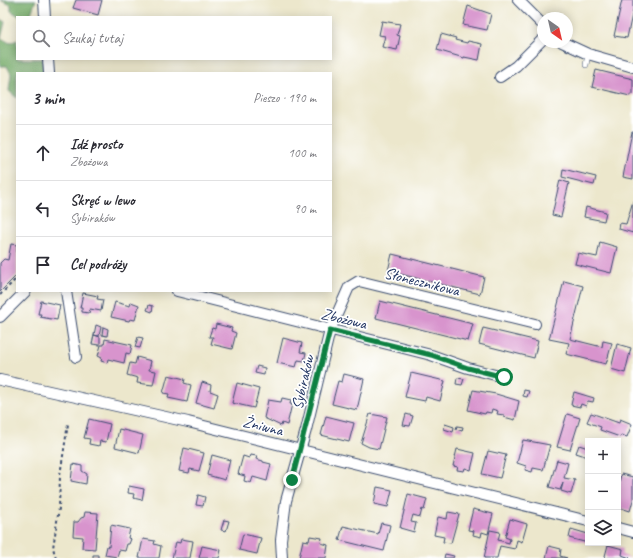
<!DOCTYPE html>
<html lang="pl">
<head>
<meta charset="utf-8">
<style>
  body { margin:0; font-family:Caveat,sans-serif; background:#f2f2f3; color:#2b2b33 }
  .controls { position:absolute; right:12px; bottom:12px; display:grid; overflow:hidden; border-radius:0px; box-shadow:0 2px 10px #0003 }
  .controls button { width:36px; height:36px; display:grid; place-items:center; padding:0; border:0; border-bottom:1px solid #e1e1e2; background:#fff; color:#2b2b33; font:20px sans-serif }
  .compass { position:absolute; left:537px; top:12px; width:36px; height:36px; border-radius:50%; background:#fff; box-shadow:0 2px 10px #0003; rotate:146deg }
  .stop { position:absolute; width:12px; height:12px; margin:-9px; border:3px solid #0b8043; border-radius:50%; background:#fff }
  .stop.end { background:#0b8043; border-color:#fff; box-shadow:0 1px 4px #0008 }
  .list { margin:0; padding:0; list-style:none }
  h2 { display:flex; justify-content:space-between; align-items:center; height:52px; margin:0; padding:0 16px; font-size:17px }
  h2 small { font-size:13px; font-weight:400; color:#7c7c81 }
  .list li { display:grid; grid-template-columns:26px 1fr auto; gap:12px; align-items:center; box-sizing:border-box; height:56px; padding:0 16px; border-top:1px solid #e1e1e2 }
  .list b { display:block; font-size:15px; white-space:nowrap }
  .list p { margin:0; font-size:13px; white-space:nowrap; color:#7c7c81 }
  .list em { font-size:13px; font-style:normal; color:#7c7c81 }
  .icon { flex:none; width:22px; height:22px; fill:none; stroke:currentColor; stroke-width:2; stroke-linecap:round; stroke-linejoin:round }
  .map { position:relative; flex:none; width:633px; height:558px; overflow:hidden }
  .search { position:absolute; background:#fff; box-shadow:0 2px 10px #0003; left:16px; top:16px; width:316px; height:44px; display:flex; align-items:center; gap:10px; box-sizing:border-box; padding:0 14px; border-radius:0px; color:#7c7c81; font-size:15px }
  .panel { position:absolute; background:#fff; box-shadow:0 2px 10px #0003; left:16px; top:72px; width:316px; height:220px; border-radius:0px }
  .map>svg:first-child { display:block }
</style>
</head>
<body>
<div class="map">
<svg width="633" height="558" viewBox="0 0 633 558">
  <rect width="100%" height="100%" fill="#fff"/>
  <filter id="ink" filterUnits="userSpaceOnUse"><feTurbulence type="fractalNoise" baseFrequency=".025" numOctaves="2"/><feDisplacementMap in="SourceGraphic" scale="8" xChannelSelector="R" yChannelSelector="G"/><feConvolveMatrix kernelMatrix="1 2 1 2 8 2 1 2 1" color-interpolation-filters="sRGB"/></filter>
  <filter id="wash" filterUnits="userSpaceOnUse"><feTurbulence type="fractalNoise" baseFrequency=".012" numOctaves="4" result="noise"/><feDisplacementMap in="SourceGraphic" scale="16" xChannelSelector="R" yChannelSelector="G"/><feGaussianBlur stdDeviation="0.9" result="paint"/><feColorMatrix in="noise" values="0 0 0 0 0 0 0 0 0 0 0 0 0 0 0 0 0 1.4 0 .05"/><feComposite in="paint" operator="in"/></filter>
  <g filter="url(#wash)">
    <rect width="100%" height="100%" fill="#ece7cc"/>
    <!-- forest -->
    <path fill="#74aa67" stroke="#486c62" d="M0,0H36L30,16L21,17L11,11V5Z
      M0,19L5,22L1,38L10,43L17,40V59H43V73H17V98L9,91L11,74L7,66H0Z"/>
    <g id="blocks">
      <!-- building -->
      <path fill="#d894cd" d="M76,0H102L98,15L73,8Z
        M622,0H633V10L627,38L614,36Z
        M468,6L491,14L487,30L463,25Z
        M382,21L400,24L397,35L400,36L397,50L382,47L385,36L379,35Z
        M441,34L456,38L455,40L467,43L468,41L482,44L479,60L464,57V58L437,50Z
        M596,70L633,79V95L630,94V96L592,87Z
        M632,132H633V179L623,177Z
        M563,169L596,177L594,185L562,177Z
        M560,180L569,183L561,217L552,215Z
        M633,201V233L619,229L620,223L626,224Z
        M586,207L606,212L604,221L584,217Z
        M600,242L617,247L611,273L575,264L578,253L597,257Z
        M11,244L17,245V275L0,292V263L4,259L8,260Z
        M392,254L484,277L480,294L388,271Z
        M564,281L583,286L570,339L602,347L603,341L612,343L606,364L566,354L569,343L549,339Z
        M83,293L98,296L97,299L103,300L101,311L90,309L89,313L82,312V308H80Z
        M41,301L60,305L57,320L40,317L41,314H38Z
        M380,301L473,324L468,341L376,318Z
        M115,302L130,306L131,302L139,305L135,320L130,319L129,321L111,317Z
        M149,305L153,306L152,312L147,310Z
        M216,324L232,328L231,331L236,333L232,349L211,344L213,337H209L212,328L215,329Z
        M96,325L101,327L99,336L94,335Z
        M103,327L108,329L107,336L102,335Z
        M483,328L538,341L534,358L479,344Z
        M94,335L100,337V345L92,344Z
        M138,337L143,338L140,348L135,347Z
        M283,338L302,343L300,352L306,353L304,361L298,360L296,367L277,363Z
        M105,339L132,345L130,354L126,353L124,363L108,359L107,363L101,361L102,358L98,356L101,345H104Z
        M617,344L631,348L625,373L611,369Z
        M137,357L151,361L149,370L156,371L153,385L137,383L138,378L127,375L130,363L135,364Z
        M257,366L265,368L264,375L255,373Z
        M411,373L445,381L440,401L426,397L425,401L405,397Z
        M344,374L364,379L357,410L332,404L338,381L342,382Z
        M168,375L185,379L184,383L191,385L187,402L168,398L169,394L163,393Z
        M457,378L464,379L462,385L456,384Z
        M202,382L211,385L210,391L218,394L214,408L196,403Z
        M237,383L259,389L254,408L232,403Z
        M473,390L496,394L519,401L515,420L504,417V415L497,414L498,411L492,409L491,413L486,412L485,414L468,410Z
        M524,390L529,391L527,397L523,396Z
        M574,392L594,398L593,402L588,401L586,406L581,404L580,407L571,405Z
        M282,398L291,400L290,404H292L287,425L282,423L281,426L264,418L268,400L281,402Z
        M591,413L619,423L620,419L632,424L627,437L621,435L620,437L600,430L601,427L587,422Z
        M370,414L387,417L379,449L369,447L361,443Z
        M406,414L413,416L410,426L403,425Z
        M567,414L580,418L570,450L557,447Z
        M326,416L354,423L349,442L321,435Z
        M89,419L110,424L106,442L100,441L99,446L89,444L90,439L84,438Z
        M445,424L454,427L453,432L444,429Z
        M457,426L463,427L462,431L456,429Z
        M119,429L143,435L139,453L115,447Z
        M523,440L550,445L543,470L533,468L532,472L525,470L526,466L517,463Z
        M579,445L588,448V457L576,453Z
        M184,448L204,453L199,471L190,469L189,473L179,471Z
        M457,449L475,453L471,470L465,468L464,471L457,470L458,467L453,466Z
        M488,451L506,455L500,478L482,474Z
        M212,455L230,460L225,480L207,475Z
        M250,455L257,456L256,459L263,461V462L271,464L267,481L253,477L251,483L244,481L245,476L238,474L243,456L249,458Z
        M557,460L568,463L564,478L575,480L571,494L561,491L563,483L560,490L549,487Z
        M73,464L82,466V471L87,474L86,484L71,481Z
        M621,474L633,477V500L630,511L618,507V487Z
        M129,486L144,489L142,500L133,498L134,494L128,493Z
        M377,487L392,490L388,507L374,504Z
        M408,494L427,499L424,510L422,509L420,517L413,515L411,522L416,523L414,532L400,528Z
        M198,495L205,497L203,506L196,505Z
        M473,509L493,514L488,534L482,532L481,537L473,535L474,531L468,530Z
        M85,512L98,513L95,549L82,548L83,537L73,536L74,522H78L81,518L84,517Z
        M448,512L459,514L451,543L443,542L444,537L434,535L438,517L447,519Z
        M510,519L527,524L522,542L517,540L515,549L500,546L497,558H484L490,530L500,532L498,540L509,543L510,539L505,537Z
        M224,520L229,521L226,531L221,530Z
        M381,523L390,525L384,551L339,540L343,526L378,534Z
        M111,525L130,529L128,538L131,539L129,544H127L125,551L119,550L117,557L105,555L107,546L109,547Z
        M571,529L588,534V543L569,538Z
        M243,534L261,538L257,554L239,550Z
        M310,536L322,538L321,543L328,545L326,558H299L303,540L309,541Z
        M143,539L155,541L154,544L161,546L159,558H139Z
        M181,539L193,541L190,558H172L176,542L180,543Z
        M608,545L623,549L622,555L630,558H607L605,556Z
        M202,546L221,550L219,558H199Z
        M549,546L561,549L560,556L567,558H546Z
        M445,554L454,556L453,558H444Z
        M93,555H98V558H93Z"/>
    </g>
  </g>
  <g filter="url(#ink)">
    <use href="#blocks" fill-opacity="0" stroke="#3a4b6e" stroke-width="1"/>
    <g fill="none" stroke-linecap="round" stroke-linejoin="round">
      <defs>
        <path id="service" d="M586,65L588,54"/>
        <path id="minor" d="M44,0L45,17
          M518,0L543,25
          M562,42L588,54L633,67
          M48,59L49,73
          M500,77L516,66L543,39
          M66,291L76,357
          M177,291L431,355L468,368L503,377
          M0,317L26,291
          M0,380L188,422L588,521
          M618,528L633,532
          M282,558L281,540L286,501L306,430L330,330L349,287L359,281L535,324"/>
      </defs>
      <!-- service casing -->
      <use href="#service" stroke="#3a4b6e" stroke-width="6"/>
      <!-- minor casing -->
      <use href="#minor" stroke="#3a4b6e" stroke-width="12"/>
      <!-- path -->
      <path stroke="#3a4b6e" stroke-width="2" stroke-dasharray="3 3" stroke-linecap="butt" d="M0,295L17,278
        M56,558L53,548L59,508L60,475L68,424"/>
      <!-- service -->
      <use href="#service" stroke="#fff" stroke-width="5"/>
      <!-- minor -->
      <use href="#minor" stroke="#fff" stroke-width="10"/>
    </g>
  </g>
  <g fill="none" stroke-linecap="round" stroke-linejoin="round" filter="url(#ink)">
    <!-- route -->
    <path stroke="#0b8043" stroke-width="5" d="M292,480L330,330L431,355L468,368L504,377"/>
  </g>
  <g text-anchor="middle" stroke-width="3.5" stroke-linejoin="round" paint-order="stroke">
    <!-- street labels -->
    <g font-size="16" fill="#1b2f5e" stroke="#fff">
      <text transform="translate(422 281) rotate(14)" y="6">Słonecznikowa</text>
      <text transform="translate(344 318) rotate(14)" y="6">Zbożowa</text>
      <text transform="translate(302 382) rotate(-77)" y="6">Sybiraków</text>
      <text transform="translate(263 425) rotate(14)" y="6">Żniwna</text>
    </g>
  </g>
</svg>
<div class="controls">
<button>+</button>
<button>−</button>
<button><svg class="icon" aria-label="layers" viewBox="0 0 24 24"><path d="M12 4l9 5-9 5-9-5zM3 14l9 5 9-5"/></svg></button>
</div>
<svg class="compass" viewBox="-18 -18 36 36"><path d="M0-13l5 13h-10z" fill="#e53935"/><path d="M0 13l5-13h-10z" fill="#7c7c81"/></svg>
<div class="stop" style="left:504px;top:377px"></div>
<div class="stop end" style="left:292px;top:480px"></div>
<div class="search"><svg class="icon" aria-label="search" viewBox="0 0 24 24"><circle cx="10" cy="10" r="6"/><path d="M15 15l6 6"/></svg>Szukaj tutaj</div>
<section class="panel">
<h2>3 min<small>Pieszo · 190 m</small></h2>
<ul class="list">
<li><svg class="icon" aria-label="ahead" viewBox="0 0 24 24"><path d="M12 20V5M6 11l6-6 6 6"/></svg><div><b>Idź prosto</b><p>Zbożowa</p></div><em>100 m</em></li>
<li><svg class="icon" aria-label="left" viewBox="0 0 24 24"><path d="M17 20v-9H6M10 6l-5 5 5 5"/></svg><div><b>Skręć w lewo</b><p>Sybiraków</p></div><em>90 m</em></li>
<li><svg class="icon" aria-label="arrive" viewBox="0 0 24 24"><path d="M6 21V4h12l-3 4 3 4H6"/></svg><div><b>Cel podróży</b></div></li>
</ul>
</section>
</div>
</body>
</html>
